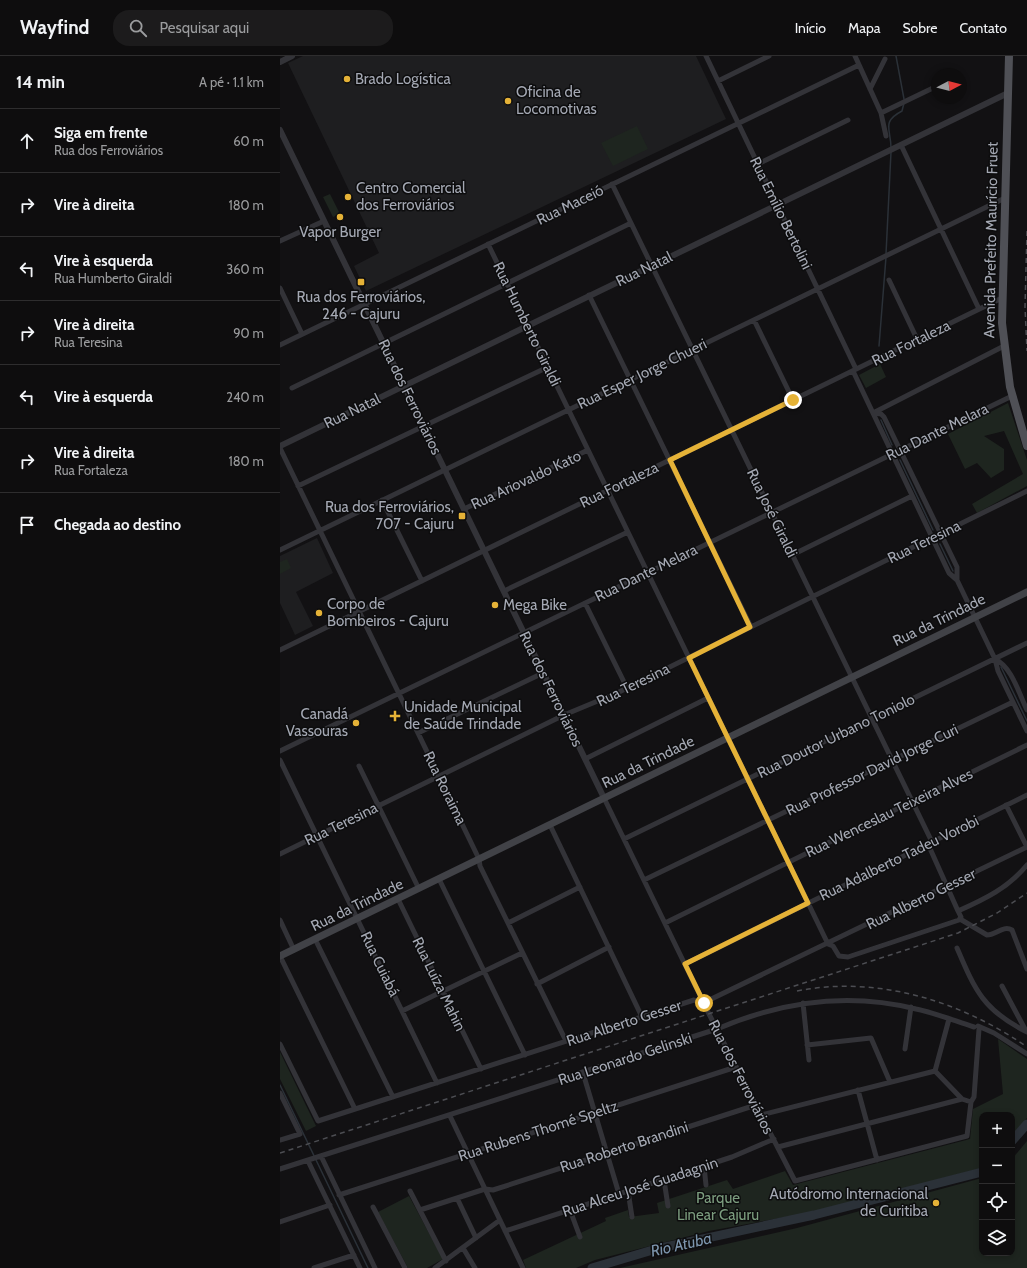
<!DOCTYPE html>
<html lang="pt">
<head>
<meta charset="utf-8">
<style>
  body { margin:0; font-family:Cabin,sans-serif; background:#1c1b1c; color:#f1f3f6 }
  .controls { position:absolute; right:12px; bottom:12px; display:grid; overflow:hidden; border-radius:8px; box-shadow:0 2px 6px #0003 }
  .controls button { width:36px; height:36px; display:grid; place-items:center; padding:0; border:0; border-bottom:1px solid #2e2d2e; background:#0e0d0e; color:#f1f3f6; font:20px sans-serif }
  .compass { position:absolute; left:651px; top:12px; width:36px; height:36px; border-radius:50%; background:#0e0d0e; box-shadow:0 2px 6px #0003; rotate:83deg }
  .stop { position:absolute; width:12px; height:12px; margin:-9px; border:3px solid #e5b237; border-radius:50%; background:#fff }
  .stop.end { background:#e5b237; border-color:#fff; box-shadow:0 1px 4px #0008 }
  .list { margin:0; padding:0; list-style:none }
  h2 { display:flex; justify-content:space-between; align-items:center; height:52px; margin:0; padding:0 16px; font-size:17px }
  h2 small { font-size:13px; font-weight:400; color:#9b9c9e }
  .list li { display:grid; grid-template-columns:26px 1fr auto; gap:12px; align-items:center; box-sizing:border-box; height:64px; padding:0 16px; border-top:1px solid #2e2d2e }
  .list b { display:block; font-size:15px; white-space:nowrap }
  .list p { margin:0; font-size:13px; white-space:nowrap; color:#9b9c9e }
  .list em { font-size:13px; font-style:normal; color:#9b9c9e }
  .icon { flex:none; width:22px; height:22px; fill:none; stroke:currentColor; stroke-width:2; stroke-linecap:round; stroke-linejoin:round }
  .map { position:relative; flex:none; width:747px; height:1212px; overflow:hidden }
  header { display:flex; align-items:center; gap:24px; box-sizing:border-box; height:56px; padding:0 20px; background:#0e0d0e; border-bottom:1px solid #2e2d2e }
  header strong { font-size:19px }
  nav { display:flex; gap:22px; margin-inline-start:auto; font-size:14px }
  .search { width:280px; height:36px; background:#1c1b1c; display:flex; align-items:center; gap:10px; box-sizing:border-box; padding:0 14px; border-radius:16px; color:#9b9c9e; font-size:15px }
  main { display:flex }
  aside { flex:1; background:#0e0d0e }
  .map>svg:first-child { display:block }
</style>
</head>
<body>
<header>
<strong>Wayfind</strong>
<div class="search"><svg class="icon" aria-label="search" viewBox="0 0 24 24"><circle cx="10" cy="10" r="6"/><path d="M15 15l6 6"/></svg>Pesquisar aqui</div>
<nav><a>Início</a><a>Mapa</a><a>Sobre</a><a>Contato</a></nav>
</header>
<main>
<aside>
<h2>14 min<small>A pé · 1.1 km</small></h2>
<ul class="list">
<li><svg class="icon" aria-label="ahead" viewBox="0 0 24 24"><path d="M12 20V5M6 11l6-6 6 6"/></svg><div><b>Siga em frente</b><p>Rua dos Ferroviários</p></div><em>60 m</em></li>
<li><svg class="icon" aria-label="right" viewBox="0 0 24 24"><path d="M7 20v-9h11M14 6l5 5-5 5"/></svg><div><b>Vire à direita</b></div><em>180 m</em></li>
<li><svg class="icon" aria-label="left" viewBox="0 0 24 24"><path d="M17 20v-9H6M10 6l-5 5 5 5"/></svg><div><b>Vire à esquerda</b><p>Rua Humberto Giraldi</p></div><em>360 m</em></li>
<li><svg class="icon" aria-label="right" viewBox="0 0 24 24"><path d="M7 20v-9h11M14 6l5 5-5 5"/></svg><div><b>Vire à direita</b><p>Rua Teresina</p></div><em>90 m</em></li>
<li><svg class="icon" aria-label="left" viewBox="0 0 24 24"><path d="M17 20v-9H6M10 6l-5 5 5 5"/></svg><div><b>Vire à esquerda</b></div><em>240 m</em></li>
<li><svg class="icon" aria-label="right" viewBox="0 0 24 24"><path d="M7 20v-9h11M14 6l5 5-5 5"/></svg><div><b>Vire à direita</b><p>Rua Fortaleza</p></div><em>180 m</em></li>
<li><svg class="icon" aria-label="arrive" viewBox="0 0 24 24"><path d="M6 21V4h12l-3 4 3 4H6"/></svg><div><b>Chegada ao destino</b></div></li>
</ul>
</aside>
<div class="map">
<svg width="747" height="1212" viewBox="0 0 747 1212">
  <rect width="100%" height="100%" fill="#121113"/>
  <!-- built -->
  <path fill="#1e1e20" d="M23,0H416L446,63L86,235L74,210L99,197L8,7Z
    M37,482L53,517L16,536L33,570L15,579L0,547V500Z"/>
  <!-- green -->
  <path fill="#1e251f" d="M357,70L368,93L333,110L321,87Z
    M50,138L60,158L53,161L43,141Z
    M600,308L606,321L586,332L579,319Z
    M728,347L747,404V430L697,457L692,448L743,418L724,375L704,380L724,393V414L711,422L697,407L685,413L668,378Z
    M7,503L11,512L0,518V506Z
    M718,983L747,1003V1062L732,1081V1059H702V1112L528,1157L429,1175L315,1204L296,1212H246L243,1204L326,1165L325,1162L348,1154L349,1161L379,1157L377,1147L447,1124L453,1133L505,1115L513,1129L690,1083L693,1053L723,1038Z
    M0,996L36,1070L26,1075L0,1023Z
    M747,1085V1212H340L517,1172L702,1122V1197H732V1103Z
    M129,1140L163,1203L147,1212H128L98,1156Z"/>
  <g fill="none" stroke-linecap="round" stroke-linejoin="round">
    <!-- stream -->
    <path stroke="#2b3138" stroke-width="1.5" d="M616,0L624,43
      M611,92C611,73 601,66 622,55L624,47
      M606,198L611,96
      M599,290L606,201
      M601,364L612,389
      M620,404L653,474
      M660,488L673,515
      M721,611L747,665
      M0,1029L88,1212"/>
    <!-- river -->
    <path stroke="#2b3138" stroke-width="9" d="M732,1085L747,1068
      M312,1212L376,1193L534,1159L702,1116"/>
    <!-- minor -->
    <path stroke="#333338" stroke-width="5" d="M426,0L576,313
      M575,0L601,57L606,80
      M438,25L489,0
      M590,33L605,3
      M601,57L655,31
      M621,89L699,253
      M478,108L568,64
      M332,128L652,786
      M0,185L44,165
      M208,188L548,888L553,890L559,900L568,901L679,864L681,861L678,855C705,843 728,832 747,809
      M609,224L637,283
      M0,232L22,278
      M309,239L471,571
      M474,264L513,344
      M0,289L579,9
      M573,315L669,517L677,524L715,603L718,615L747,675
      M12,332L351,167
      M595,356L724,290
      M594,357L601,358L604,361L677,511V524
      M0,392L199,803L200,810L286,985
      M18,430L268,311
      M102,444L142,525
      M184,453L308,394
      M0,494L725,142
      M512,499L632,440
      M224,535L348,476
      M305,547L347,632
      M0,594L722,242
      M715,603C732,611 739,638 747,654
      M138,677L263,617
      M0,695L732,340
      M305,703L428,642
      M0,704L157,1027
      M79,710L139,833
      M324,742L429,958L515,1125L687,1080L691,1046L694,1041L699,973
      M726,749L747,791
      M270,769L362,961
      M344,783L747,587
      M648,788L678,855
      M0,798L284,659L337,637L747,435
      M159,823L245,999
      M364,824L733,646
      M118,843L201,1013
      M680,863L707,879C716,879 723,869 732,874L747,913
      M0,864L14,894
      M228,867L300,831
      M385,867L747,689
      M35,883L113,1041
      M677,892C695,934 703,954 747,976
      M0,900L75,1053
      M405,908L747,739
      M257,928L329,891
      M722,930L746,975
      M523,947L529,1004
      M122,955L242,897
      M669,963L655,1015L682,1043L691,1046
      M698,970L714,977L747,998
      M0,988L38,1065L414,944L423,947L747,791
      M527,989L591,982L610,1026
      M625,993L631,951
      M303,1017L339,1138
      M578,1034L597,1104
      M0,1037L20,1078L0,1084
      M481,1059L655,1015
      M170,1060L243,1212
      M498,1091L682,1043
      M41,1100L95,1212
      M28,1105L80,1212
      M424,1110L426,1129
      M0,1113L437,973C500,946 568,936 636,953C655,957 675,965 694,971
      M384,1124L388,1150
      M130,1135L166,1205
      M348,1135L352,1161
      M59,1139L456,1011
      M177,1142L196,1182
      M93,1151L125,1212
      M140,1154L205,1133L213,1134L476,1049
      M290,1154L300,1181
      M0,1166L50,1149
      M225,1175L452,1101L494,1083
      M183,1192L195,1212
      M34,1212L74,1199
      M155,1212L220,1164"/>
    <!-- tertiary -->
    <path stroke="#333338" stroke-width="6" d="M0,6L12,0
      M0,74L324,742
      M0,390L728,37"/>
    <!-- secondary -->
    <path stroke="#414247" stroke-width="7" d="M0,900L747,536"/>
    <!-- primary -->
    <path stroke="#4f5056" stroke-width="8" d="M729,0L722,267L730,331L747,390"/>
    <!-- rail -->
    <path stroke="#4c4d52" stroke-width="1.5" stroke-dasharray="5 4" stroke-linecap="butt" d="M747,175L745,251L747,295
      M517,935C597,919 681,945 747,991
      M0,1097L678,877L717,857L747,837"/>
  </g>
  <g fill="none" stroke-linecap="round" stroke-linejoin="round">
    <!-- route -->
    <path stroke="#e5b237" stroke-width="5" d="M424,947L405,908L528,847L409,602L470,571L390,404L513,344"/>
  </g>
  <!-- markers -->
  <g fill="#e5b237" stroke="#0d0d0e" stroke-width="1.5">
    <circle cx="67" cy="23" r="4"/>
    <circle cx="228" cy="45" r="4"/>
    <circle cx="68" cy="141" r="4"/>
    <circle cx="60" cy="161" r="4"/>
    <rect x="77" y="222" width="8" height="8" rx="2"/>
    <rect x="178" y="456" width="8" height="8" rx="2"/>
    <circle cx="215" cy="549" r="4"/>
    <circle cx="39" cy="557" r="4"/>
    <path d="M113 654h4v4h4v4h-4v4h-4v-4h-4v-4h4z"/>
    <circle cx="76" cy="667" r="4"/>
    <circle cx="656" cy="1147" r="4"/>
  </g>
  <g text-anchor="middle" stroke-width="3" stroke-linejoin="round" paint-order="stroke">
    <!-- poi labels -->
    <g font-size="15" fill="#a4a8b3" stroke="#0d0d0e" text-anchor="start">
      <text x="75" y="28">Brado Logística</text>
      <text x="236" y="41">Oficina de<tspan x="236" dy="17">Locomotivas</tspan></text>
      <text x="76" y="137">Centro Comercial<tspan x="76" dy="17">dos Ferroviários</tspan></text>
      <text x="60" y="181" text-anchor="middle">Vapor Burger</text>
      <text x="81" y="246" text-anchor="middle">Rua dos Ferroviários,<tspan x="81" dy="17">246 - Cajuru</tspan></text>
      <text x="174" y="456" text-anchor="end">Rua dos Ferroviários,<tspan x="174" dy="17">707 - Cajuru</tspan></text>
      <text x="47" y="553">Corpo de<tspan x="47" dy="17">Bombeiros - Cajuru</tspan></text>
      <text x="223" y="554">Mega Bike</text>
      <text x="124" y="656">Unidade Municipal<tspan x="124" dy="17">de Saúde Trindade</tspan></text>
      <text x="68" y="663" text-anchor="end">Canadá<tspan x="68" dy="17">Vassouras</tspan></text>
      <text x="648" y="1143" text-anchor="end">Autódromo Internacional<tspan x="648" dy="17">de Curitiba</tspan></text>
    </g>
    <!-- street labels -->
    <g font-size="15" fill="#a4a8b3" stroke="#0d0d0e">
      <text transform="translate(290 149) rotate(-26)" y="5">Rua Maceió</text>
      <text transform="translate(501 157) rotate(64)" y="5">Rua Emílio Bertolini</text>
      <text transform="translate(711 184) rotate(-89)" y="5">Avenida Prefeito Maurício Fruet</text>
      <text transform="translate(364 213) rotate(-26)" y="5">Rua Natal</text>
      <text transform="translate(247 268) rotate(64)" y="5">Rua Humberto Giraldi</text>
      <text transform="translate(631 287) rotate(-26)" y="5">Rua Fortaleza</text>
      <text transform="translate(362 318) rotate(-26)" y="5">Rua Esper Jorge Chueri</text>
      <text transform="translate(130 341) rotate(64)" y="5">Rua dos Ferroviários</text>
      <text transform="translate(72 355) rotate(-26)" y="5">Rua Natal</text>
      <text transform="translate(657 376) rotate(-26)" y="5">Rua Dante Melara</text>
      <text transform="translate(246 424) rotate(-25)" y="5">Rua Ariovaldo Kato</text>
      <text transform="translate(339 429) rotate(-26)" y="5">Rua Fortaleza</text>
      <text transform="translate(492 457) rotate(64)" y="5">Rua José Giraldi</text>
      <text transform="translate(644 486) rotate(-26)" y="5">Rua Teresina</text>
      <text transform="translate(366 517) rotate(-26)" y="5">Rua Dante Melara</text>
      <text transform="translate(659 564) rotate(-26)" y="5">Rua da Trindade</text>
      <text transform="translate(353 629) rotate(-26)" y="5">Rua Teresina</text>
      <text transform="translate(271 633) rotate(64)" y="5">Rua dos Ferroviários</text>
      <text transform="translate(556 680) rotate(-26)" y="5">Rua Doutor Urbano Toniolo</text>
      <text transform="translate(368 706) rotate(-26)" y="5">Rua da Trindade</text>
      <text transform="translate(592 714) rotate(-26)" y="5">Rua Professor David Jorge Curi</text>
      <text transform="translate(165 732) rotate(64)" y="5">Rua Roraima</text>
      <text transform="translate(609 757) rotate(-26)" y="5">Rua Wenceslau Teixeira Alves</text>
      <text transform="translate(61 768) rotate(-26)" y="5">Rua Teresina</text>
      <text transform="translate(619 802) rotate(-26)" y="5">Rua Adalberto Tadeu Vorobi</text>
      <text transform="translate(641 843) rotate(-26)" y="5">Rua Alberto Gesser</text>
      <text transform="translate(77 849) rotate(-26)" y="5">Rua da Trindade</text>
      <text transform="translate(100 908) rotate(64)" y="5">Rua Cuiabá</text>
      <text transform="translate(159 928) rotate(64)" y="5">Rua Luíza Mahin</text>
      <text transform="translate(344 967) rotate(-18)" y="5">Rua Alberto Gesser</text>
      <text transform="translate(345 1003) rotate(-18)" y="5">Rua Leonardo Gelinski</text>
      <text transform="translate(461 1021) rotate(63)" y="5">Rua dos Ferroviários</text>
      <text transform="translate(258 1075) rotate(-18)" y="5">Rua Rubens Thomé Speltz</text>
      <text transform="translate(344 1091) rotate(-18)" y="5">Rua Roberto Brandini</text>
      <text transform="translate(360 1131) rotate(-18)" y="5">Rua Alceu José Guadagnin</text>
    </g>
    <!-- park labels -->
    <g font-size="15" fill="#7c9d7f" stroke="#0d0d0e">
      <text x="438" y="1147">Parque<tspan x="438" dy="17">Linear Cajuru</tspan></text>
    </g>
    <!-- water labels -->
    <g font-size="16" font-style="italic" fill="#7c94ac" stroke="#0d0d0e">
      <text transform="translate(401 1188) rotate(-13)" y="6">Rio Atuba</text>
    </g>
  </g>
</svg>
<div class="controls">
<button>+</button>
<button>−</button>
<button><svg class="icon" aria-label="locate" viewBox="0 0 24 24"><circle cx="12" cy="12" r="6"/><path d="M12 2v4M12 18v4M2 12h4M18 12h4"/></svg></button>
<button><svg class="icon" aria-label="layers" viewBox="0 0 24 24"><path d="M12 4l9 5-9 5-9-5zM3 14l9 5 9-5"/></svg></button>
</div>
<svg class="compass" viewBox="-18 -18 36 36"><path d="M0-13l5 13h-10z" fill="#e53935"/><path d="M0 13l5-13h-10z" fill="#9b9c9e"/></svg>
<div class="stop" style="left:424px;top:947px"></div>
<div class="stop end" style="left:513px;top:344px"></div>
</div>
</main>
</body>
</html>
